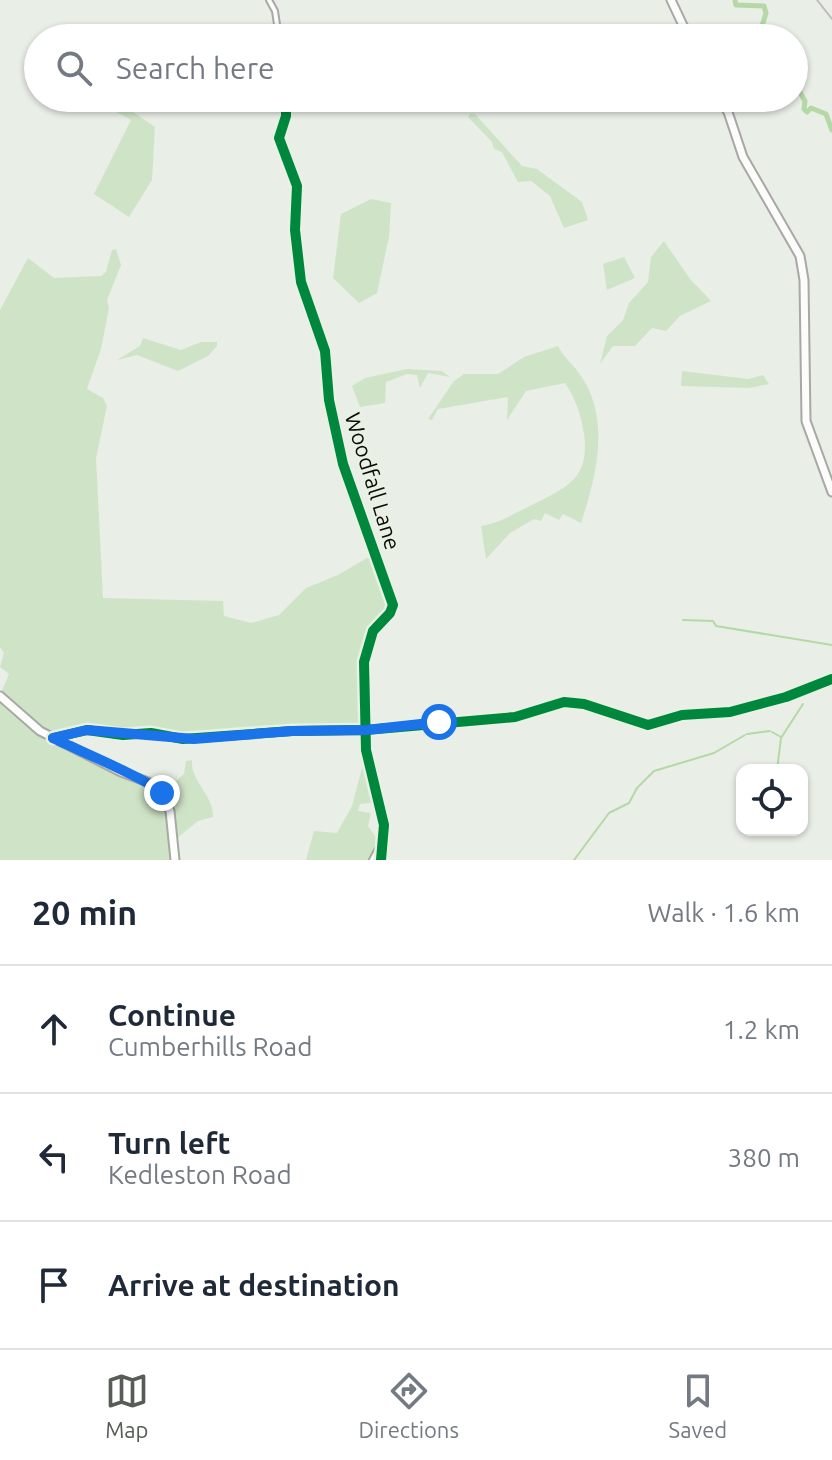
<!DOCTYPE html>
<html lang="en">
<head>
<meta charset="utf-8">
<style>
  body { margin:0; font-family:Ubuntu,sans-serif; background:#f2f2f3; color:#1f2937 }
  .controls { position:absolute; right:24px; bottom:24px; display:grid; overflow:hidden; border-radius:16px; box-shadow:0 2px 6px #0004 }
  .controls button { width:72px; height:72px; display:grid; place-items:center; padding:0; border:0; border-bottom:2px solid #e0e1e3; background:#fff; color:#1f2937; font:40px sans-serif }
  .stop { position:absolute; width:24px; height:24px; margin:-18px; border:6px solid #1a73e8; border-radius:50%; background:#fff }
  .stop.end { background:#1a73e8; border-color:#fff; box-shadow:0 2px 8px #0008 }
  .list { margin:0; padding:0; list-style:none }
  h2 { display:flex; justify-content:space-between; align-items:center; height:104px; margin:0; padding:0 32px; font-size:34px }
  h2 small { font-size:26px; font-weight:400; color:#747a83 }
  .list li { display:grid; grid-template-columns:52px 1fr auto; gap:24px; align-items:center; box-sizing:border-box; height:128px; padding:0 32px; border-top:2px solid #e0e1e3 }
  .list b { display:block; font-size:30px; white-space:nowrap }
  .list p { margin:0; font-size:26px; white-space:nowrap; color:#747a83 }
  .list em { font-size:26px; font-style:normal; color:#747a83 }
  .icon { flex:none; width:44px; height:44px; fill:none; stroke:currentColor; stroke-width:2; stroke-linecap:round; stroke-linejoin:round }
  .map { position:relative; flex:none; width:832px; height:860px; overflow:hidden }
  .search { position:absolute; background:#fff; box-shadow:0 2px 6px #0004; left:24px; right:24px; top:24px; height:88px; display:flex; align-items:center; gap:20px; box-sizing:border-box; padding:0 28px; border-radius:44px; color:#747a83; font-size:30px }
  .sheet { height:488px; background:#fff }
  nav { display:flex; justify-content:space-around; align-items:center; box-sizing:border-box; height:112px; border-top:2px solid #e0e1e3; background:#fff; font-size:22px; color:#747a83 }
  nav a { display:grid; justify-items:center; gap:4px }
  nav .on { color:#585c57 }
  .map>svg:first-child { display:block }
</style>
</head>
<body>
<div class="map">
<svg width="832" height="860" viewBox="0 0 832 860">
  <rect width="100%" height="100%" fill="#e9eee7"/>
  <!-- green -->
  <path fill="#cfe4c7" d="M111,104L129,109L155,127L152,180L129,217L94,194L131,120L104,105Z
    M470,114H475L522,166L537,169L582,202L588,220L564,228L550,196L531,181L518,182L502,152L494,149L492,142L468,117Z
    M371,199L391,203L389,237L377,293L359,303L333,278L341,214Z
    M664,241L690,279L711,301L680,316L666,331L652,328L635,346H613L600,364L607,336L623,320L629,303L648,282L651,257Z
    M116,249L121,265L107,300L109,308L101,349L87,389L103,398L107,406L96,458L103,598L223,601L224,616L251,623L279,615L306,588L338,575L372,555L391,602L390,611L374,627L364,650L365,727L210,737L94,730L51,735L0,695L9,674L0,667L4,653L0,647V310L28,258L54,278L101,276L106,272L112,250Z
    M624,257L635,278L607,290L603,264Z
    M143,338L181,350L201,342H217V346L208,356L178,371L137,355L117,360L140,346Z
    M558,346C564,358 574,365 581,376C611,420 596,477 581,523L563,514L559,520L545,513L541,521L534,519L510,533L486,559L481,526C501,523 514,513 532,505C568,487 590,478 584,434C581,414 576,400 565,383L526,391L507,420L508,397L438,409L432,420L428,419L454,381L464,374H498L524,357Z
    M407,369L442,371L450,377L428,373L420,388L417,375L407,374L386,382L385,403L360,407L352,386L365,378Z
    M682,371L748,379L763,375L769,384L749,388L681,386Z
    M0,697L29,724L154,785L168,809L173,860H0Z
    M366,753L378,802L360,804L358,811L371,813L368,826L380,843L371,860H306L314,831L337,833L352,806Z
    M192,760C190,781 214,795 213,817L198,821L176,839L172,809L164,792L184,774L186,761Z"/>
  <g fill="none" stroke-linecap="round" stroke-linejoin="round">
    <!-- stream -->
    <path stroke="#b5d8a7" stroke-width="2" d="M829,127L832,124
      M683,620L713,621L716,626L832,645
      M772,732L781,737
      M747,734L770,731
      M777,770L781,738L803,704
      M574,860L609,813L629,803L637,788L654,771L714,753L745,735"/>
    <!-- river -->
    <path stroke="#b5d8a7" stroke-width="5" d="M735,0L736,5L764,6L766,13L762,26L770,38
      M794,82L805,101L804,109L807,112L811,108L826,114L832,130"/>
    <defs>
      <path id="street" d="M269,0L275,11L279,38
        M286,98V116L279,138L297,186L295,230L301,282L325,351L329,400L343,464L393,605L390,613L373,631L364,662L366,750L384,825L381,860
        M372,860L380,845"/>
      <path id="secondary" d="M671,0L689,38
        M719,98L728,112L743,157L800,256L804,280L806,421L832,492
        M0,696L40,731L121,772L156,785L170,811L175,860
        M53,738L87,730L123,735L151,733L183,739L292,731L366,730L515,717L564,702L584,704L648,725L682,715L730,712L786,697L832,679"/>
    </defs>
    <!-- street casing -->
    <use href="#street" stroke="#a6a9a4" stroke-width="8"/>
    <!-- secondary casing -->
    <use href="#secondary" stroke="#a6a9a4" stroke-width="11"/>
    <!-- street -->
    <use href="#street" stroke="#fcfcfb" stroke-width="4"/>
    <!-- secondary -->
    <use href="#secondary" stroke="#fcfcfb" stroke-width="7"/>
    <!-- rail -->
    <path stroke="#bcbdbc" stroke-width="2" d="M817,0L832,19"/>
    <defs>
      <path id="cycleway" d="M286,98V116L279,138L297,186L295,230L301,282L325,351L329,400L343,464L393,605L390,613L373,631L364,662L366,750L384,825L381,860
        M53,738L87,730L123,735L151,733L183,739L292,731L366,730L515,717L564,702L584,704L648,725L682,715L730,712L786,697L832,679"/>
    </defs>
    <!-- cycleway casing -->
    <use href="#cycleway" stroke="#e8f1e4" stroke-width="15"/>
    <!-- cycleway -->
    <use href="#cycleway" stroke="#00873e" stroke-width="10"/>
  </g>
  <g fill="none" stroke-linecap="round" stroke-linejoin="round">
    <!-- route -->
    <path stroke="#1a73e8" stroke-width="10" d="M162,793C154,782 73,748 53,738L87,730L194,739L292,731L366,730L439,722"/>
  </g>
  <g text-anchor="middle" stroke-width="6" stroke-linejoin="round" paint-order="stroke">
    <!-- street labels -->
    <g font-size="22" fill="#0a0d09" stroke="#e8f1e4">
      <text transform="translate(373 481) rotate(73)" y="8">Woodfall Lane</text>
    </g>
  </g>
</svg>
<div class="controls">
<button><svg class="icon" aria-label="locate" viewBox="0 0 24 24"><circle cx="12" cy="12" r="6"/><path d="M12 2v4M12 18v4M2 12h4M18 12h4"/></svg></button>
</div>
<div class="stop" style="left:439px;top:722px"></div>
<div class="stop end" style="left:162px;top:793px"></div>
<div class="search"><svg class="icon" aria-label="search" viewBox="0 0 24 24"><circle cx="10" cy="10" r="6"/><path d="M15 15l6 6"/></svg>Search here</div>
</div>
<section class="sheet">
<h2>20 min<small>Walk · 1.6 km</small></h2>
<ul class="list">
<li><svg class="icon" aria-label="ahead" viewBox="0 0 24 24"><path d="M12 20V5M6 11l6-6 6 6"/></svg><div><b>Continue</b><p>Cumberhills Road</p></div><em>1.2 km</em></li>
<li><svg class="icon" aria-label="left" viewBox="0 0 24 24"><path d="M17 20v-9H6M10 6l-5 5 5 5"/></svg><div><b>Turn left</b><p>Kedleston Road</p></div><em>380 m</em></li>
<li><svg class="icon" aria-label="arrive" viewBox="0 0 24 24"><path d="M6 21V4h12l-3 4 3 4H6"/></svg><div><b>Arrive at destination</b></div></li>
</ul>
</section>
<nav>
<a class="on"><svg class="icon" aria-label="map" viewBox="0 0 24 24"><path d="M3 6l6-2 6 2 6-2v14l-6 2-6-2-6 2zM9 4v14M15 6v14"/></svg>Map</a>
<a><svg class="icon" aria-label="directions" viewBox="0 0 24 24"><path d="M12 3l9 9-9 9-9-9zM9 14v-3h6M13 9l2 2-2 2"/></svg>Directions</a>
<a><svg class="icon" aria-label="saved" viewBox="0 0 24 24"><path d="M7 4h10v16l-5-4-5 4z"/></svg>Saved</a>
</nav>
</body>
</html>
